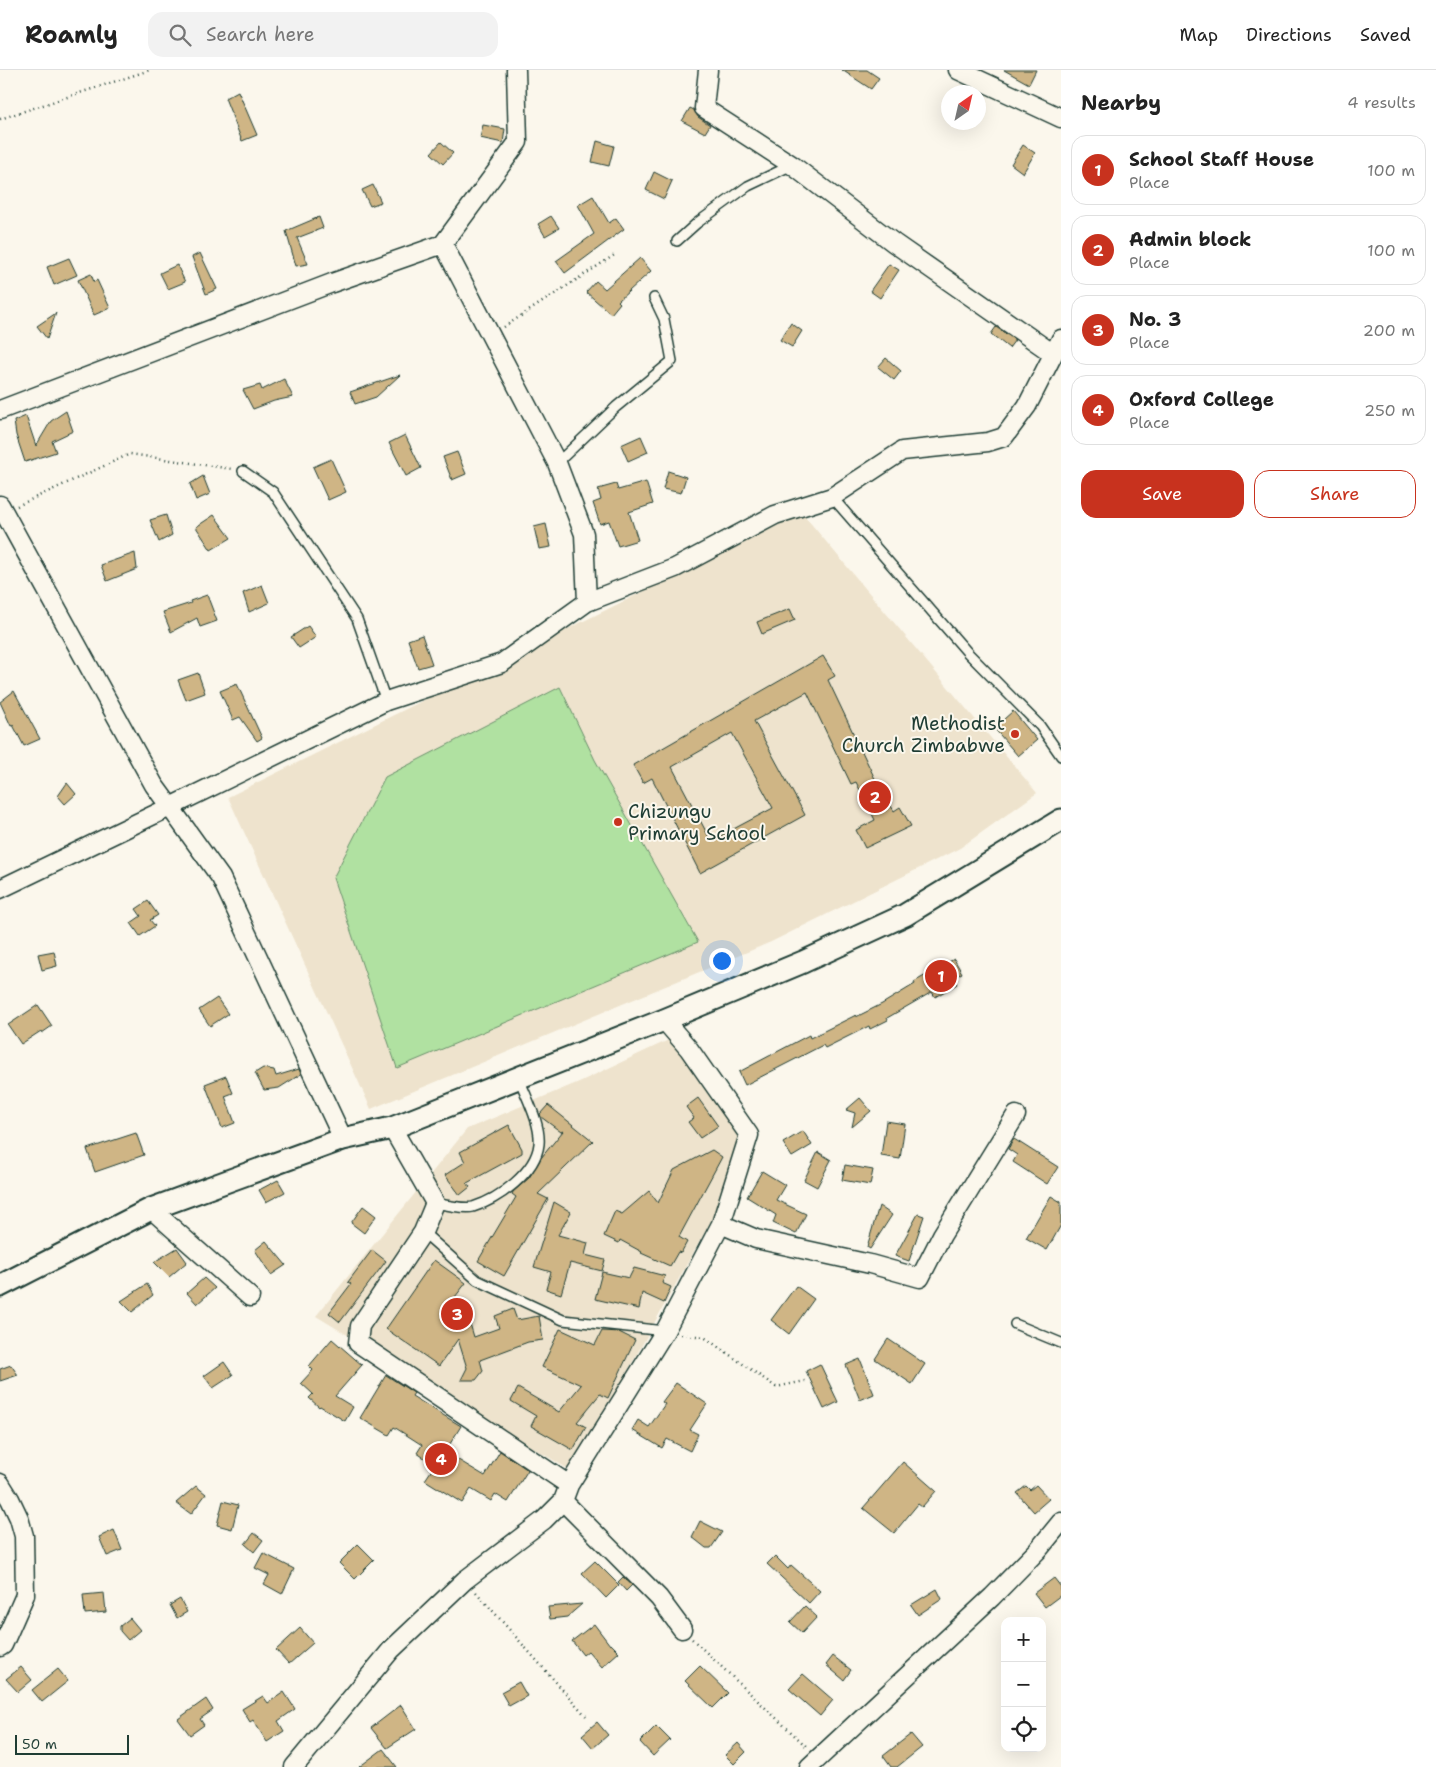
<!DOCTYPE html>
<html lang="en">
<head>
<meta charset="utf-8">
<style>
  body { margin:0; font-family:"Shantell Sans",sans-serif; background:#f2f2f2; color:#222 }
  .controls { position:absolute; right:15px; bottom:15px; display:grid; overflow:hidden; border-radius:10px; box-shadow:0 5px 20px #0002 }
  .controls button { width:45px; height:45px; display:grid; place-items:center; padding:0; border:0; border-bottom:1px solid #e0e0e0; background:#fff; color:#222; font:25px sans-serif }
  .compass { position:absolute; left:941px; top:15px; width:45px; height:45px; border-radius:50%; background:#fff; box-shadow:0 5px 20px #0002; rotate:34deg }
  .scale { position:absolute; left:15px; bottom:12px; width:114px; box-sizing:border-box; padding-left:5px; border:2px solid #1f3d34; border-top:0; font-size:14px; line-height:18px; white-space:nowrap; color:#1f3d34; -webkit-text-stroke:4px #fbf7ec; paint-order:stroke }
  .you { position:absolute; left:721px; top:890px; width:18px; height:18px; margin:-12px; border:4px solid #fff; border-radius:50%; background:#1a73e8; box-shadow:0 0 0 8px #1a73e833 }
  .badge { display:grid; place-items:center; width:32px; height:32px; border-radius:50%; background:#c8321e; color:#fff; font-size:16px; font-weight:700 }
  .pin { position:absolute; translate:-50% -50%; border:2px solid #fff; box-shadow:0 1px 5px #0006 }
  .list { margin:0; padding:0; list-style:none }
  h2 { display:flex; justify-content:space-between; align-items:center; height:65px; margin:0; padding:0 20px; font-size:21px }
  h2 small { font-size:16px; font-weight:400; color:#767676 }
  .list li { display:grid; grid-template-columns:32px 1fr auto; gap:15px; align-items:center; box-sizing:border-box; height:70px; margin:0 10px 10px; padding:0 10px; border:1px solid #e0e0e0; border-radius:15px }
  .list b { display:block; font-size:19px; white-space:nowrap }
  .list p { margin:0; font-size:16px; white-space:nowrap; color:#767676 }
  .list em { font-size:16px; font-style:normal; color:#767676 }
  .actions { display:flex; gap:10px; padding:15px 20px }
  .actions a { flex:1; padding:11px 0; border:1px solid #c8321e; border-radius:15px; text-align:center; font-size:18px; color:#c8321e }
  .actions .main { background:#c8321e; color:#fff }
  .icon { flex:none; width:28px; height:28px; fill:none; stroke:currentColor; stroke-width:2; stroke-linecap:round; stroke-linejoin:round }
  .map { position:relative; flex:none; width:1061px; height:1697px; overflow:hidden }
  header { display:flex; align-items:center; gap:30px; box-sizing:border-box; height:70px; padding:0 25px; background:#fff; border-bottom:1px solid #e0e0e0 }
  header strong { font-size:24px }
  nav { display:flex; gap:28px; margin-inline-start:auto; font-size:18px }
  .search { width:350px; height:45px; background:#f2f2f2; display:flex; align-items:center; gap:12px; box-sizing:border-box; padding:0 18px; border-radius:15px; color:#767676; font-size:19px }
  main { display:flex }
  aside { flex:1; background:#fff }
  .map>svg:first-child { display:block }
</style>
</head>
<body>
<header>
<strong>Roamly</strong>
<div class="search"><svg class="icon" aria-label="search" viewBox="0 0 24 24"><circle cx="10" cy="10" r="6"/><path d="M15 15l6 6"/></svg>Search here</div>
<nav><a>Map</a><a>Directions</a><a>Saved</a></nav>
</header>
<main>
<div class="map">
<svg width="1061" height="1697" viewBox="0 0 1061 1697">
  <rect width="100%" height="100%" fill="#fbf7ec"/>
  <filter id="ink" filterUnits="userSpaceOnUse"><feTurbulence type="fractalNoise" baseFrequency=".02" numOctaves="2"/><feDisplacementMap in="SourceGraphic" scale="10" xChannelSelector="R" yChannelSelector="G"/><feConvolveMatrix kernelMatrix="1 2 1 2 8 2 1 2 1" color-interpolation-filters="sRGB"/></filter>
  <g filter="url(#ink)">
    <!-- built -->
    <path fill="#eee3cd" d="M802,443L1037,723L960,778L771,872L371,1039L228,727Z
      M675,967L752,1064L741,1097L602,1347L568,1399L316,1246L467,1059L579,1012Z"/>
    <!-- green -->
    <path fill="#b0e1a1" stroke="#688f6a" d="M560,617L595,690L698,872L397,998L333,808L385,707Z"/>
    <!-- building -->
    <path fill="#cfb585" stroke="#1f3d34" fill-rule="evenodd" d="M842,0H867L879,8L871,19Z
      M1004,0H1036L1029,14Z
      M238,21L257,65L242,71L225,28Z
      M690,38L694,40L698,47L710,55L705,63L682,51Z
      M483,55L505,59L503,73L480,68Z
      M597,71L614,76L609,96L592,92Z
      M441,72L453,83L443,94L431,83Z
      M1023,75L1035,83L1023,103L1011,94Z
      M654,102L672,111L664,129L646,120Z
      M373,115L381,132L370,136L362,120Z
      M593,126L609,153L616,148L624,159L565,203L556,191L594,164L578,135Z
      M551,146L559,158L545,166L538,154Z
      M319,147L323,158L297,168L308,194L296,196L286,161Z
      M200,183L217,219L206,224L192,187Z
      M69,188L77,205L54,215L47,197Z
      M640,188L651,201L618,231L620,233L611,244L586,222L596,211L605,219Z
      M889,194L899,200L880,228L870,221Z
      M177,195L185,212L168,219L160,203Z
      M91,204L94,212L97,210L110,238L94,245L78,210Z
      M56,243L47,269L37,256Z
      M791,253L802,261L792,277L780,270Z
      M996,257L1015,270L1009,278L991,264Z
      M886,288L901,301L894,310L878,297Z
      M400,305L376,327L355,334L350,322Z
      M284,309L293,327L274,331L253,339L243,320L260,315L262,320Z
      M66,341L73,361L52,371L56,382L25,392L16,365L14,351L26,346L36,376L51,351Z
      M405,365L421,398L406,406L389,373Z
      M641,366L648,382L628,391L621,375Z
      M457,382L466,404L452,410L443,387Z
      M331,389L346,422L328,430L313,397Z
      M668,401L686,407L681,423L663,419Z
      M203,406L210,424L196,430L190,414Z
      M646,412L653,434L629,442L638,470L618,476L609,451L600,454L593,433L601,430L598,419L616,414L618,420Z
      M166,445L172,465L159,472L150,450Z
      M214,445L231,468L211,480L196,457Z
      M546,454L551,477L539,479L534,457Z
      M135,483L137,499L107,511L101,495Z
      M262,515L269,533L249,542L243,523Z
      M207,525L217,551L200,557L197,548L171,562L163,542L191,533L190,531Z
      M790,539L795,550L762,564L757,552Z
      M308,556L316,567L299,578L291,567Z
      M422,565L432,594L418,598L408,570Z
      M823,586L835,606L828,610L876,711L894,741L900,737L911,756L865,778L856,760L875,750L856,712L851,714L807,622L754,651L805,745L700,803L652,708L643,713L633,695ZM732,663L773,738L711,771L672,697Z
      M198,603L205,623L186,630L178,610Z
      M237,614L262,668L257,671L240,647L233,650L220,621Z
      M14,621L40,669L24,676L13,655L11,656L0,632Z
      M1013,641L1037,670L1018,686L994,658Z
      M67,713L76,724L65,734L58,726Z
      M148,831L158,845L150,850L155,856L140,866L131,853L141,846L136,839Z
      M54,881L57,896L42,900L38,884Z
      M954,889L962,903L953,908L957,914L935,927L932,922L887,948L888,950L870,959L869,956L825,978L823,975L745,1015L739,1002L809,965L810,968L856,945V947L882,934L915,914L914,912Z
      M217,928L228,944L210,956L199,940Z
      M38,935L52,956L42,963L41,961L21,974L8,955Z
      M263,998L274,1000L276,1006L299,999L301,1004L279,1018L264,1020L255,1003Z
      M226,1006L233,1023L225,1026L235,1053L222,1058L205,1014Z
      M698,1028L718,1056L700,1068L688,1052L694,1048L686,1037Z
      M860,1028L871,1041L852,1057L855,1043L846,1040Z
      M548,1035L593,1071L538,1124L548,1129L504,1206L478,1191L516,1127L512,1124L513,1122L529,1108L541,1088L563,1061L561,1062L541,1047L540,1044Z
      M886,1051L905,1054L900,1089L881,1086Z
      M509,1055L522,1079V1083L467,1113L470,1117L460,1125L445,1105L465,1092L460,1082Z
      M803,1061L812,1075L792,1087L783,1073Z
      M136,1063L144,1085L95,1102L87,1079Z
      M1014,1069L1058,1097L1047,1114L1013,1092L1017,1085L1008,1079Z
      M712,1080L722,1087L679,1167L687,1172L681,1183L678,1182L670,1196L641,1183L642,1182L620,1170L619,1173L604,1166L615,1141L622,1144L649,1121L658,1133L674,1100Z
      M818,1082L831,1090L817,1117L804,1110Z
      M845,1095L873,1100L870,1115L842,1110Z
      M762,1101L785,1115L776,1130L806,1144L796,1164L773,1153L776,1145L747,1127Z
      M278,1110L285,1122L266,1132L259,1120Z
      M1051,1126L1061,1132V1155L1047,1180L1026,1168Z
      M554,1132L571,1142L558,1165L588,1173L585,1185L605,1190L602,1201L570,1193L561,1224L546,1219L551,1202L534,1197Z
      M363,1136L376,1146L364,1163L351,1153Z
      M879,1136L892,1145L870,1179L867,1177Z
      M918,1144L924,1146L909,1191L895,1186Z
      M266,1171L286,1195L271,1205L255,1180Z
      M177,1178L187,1192L169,1207L154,1192Z
      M372,1180L386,1191L340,1252L329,1243L351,1214L348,1212Z
      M434,1190L466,1213L455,1227L473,1240L468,1247L474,1267L499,1258L495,1246L513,1239L517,1250L539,1246L543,1270L528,1272L480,1290L483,1301L476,1310H461L467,1298L458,1269L439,1296L386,1259Z
      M634,1198L665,1206L662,1213L671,1217L664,1233L642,1223L639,1239L595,1229L602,1202L629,1208Z
      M204,1208L215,1218L197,1234L187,1223Z
      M147,1214L153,1225L132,1242L121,1231Z
      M796,1216L814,1229L789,1264L771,1250Z
      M560,1259L595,1275L602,1261L619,1262L635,1270L608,1328L600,1324L577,1352L586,1357L573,1380L531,1356L536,1346L511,1331L518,1318L559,1342L581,1315L542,1297Z
      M332,1269L362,1295L335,1326L353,1337L345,1351L320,1336L319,1337L309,1328L313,1324L301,1313L313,1300L309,1296Z
      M888,1269L925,1294L912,1314L875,1289Z
      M860,1289L874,1324L860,1330L846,1295Z
      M224,1292L233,1305L213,1318L204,1306Z
      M820,1294L838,1332L824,1339L806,1301Z
      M11,1295L18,1305L0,1311V1299Z
      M386,1305L414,1323L412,1326L461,1356L445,1382L485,1406L500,1381L528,1400L508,1432L495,1424L491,1431L471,1419L462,1433L425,1410L435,1395L417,1383L422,1375L394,1357L389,1365L360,1348Z
      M676,1313L707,1334L690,1360L698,1364L690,1381L667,1369L662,1378L632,1360L638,1350L649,1357L665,1334L662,1332Z
      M903,1392L936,1421L922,1437L918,1434L894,1463L863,1438Z
      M1036,1415L1049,1429L1034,1442L1017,1423L1026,1416L1030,1420Z
      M196,1416L206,1424L191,1444L176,1433Z
      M223,1431L238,1435L232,1459L217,1455Z
      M700,1451L722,1462L711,1478H706L692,1467Z
      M114,1460L122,1480L107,1486L99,1467Z
      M254,1463L263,1470L254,1482L245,1474Z
      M358,1474L374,1490L355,1509L339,1493Z
      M263,1483L294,1499L282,1524L264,1514L269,1505L255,1498Z
      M775,1486L788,1499L791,1495L820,1521L809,1533L767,1494Z
      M595,1491L619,1515L606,1528L582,1503Z
      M623,1507L632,1515L626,1521L618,1512Z
      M1054,1508L1061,1517V1525L1045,1537L1034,1523Z
      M937,1519L942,1529L918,1545L911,1535Z
      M104,1523L106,1542L85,1544L83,1525Z
      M180,1529L187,1542L177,1548L170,1535Z
      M582,1534L567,1547L550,1549L548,1537Z
      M805,1536L817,1547L802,1563L790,1552Z
      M130,1548L140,1560L128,1570L120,1561V1556Z
      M594,1554L610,1575L611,1574L619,1582L602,1597L588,1581L583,1585L572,1571Z
      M300,1558L313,1573L289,1594L276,1580Z
      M833,1586L851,1600L844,1610L826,1595Z
      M700,1596L728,1623L713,1638L685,1611Z
      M21,1597L32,1610L18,1622L6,1609Z
      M58,1599L68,1611L42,1632L32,1620Z
      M803,1604L833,1630L820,1646L789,1619Z
      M519,1612L527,1626L509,1636L501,1622Z
      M284,1622L295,1639L278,1651L284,1661L267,1672L253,1650L250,1652L242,1639L263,1626L268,1633Z
      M206,1629L213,1640L200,1649L204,1655L190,1665L178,1649Z
      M401,1635L416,1659L387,1678L371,1658Z
      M597,1652L608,1665L593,1678L582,1665Z
      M656,1656L670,1670L653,1686L640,1672Z
      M911,1664L922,1677L897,1697H891L883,1686Z
      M738,1673L746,1682L734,1694L725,1685Z
      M383,1679L397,1697H359Z"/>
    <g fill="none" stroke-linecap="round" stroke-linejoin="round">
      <defs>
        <path id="service" d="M677,171L697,153L748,116L792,95
          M557,393L616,337L672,291L664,249L654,228
          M243,401L273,422L357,549L386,631
          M832,427L968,583L1040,656L1061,686
          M435,1133C445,1135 464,1139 473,1137C499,1129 536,1102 539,1074C541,1054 526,1027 519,1008
          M423,1162L477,1210L563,1250L665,1261
          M1015,1254L1061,1273"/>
        <path id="minor" d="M708,0L704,38L792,95L894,173L1052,283
          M958,0L1061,48
          M0,340L332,213L443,174L518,72L516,0
          M0,435L154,715L170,737L0,819
          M587,532L675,498L775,445L832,427L902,381L988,372L1004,367L1027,336L1061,269
          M392,1058L435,1133L423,1162L360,1256L358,1273L569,1415
          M343,1069L221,808L170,737L386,631L502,593L587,532L584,464L557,393L443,174
          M151,1139L250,1227
          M721,1154L756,1169L870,1194L920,1208L942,1165L1016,1045
          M0,1413L10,1429L19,1448L24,1466L25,1525L3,1575L0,1577
          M563,1431L659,1528L682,1559
          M294,1697L391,1580L465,1510L544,1450L563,1431L569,1415L665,1261L721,1154L749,1065L689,979L664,950
          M809,1697L992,1527L1038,1480L1061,1452"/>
        <path id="tertiary" d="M0,1216L151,1139L343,1069L392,1058L664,950L803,892L905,845L1061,750"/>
      </defs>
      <!-- service casing -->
      <use href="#service" stroke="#1f3d34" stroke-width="12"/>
      <!-- minor casing -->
      <use href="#minor" stroke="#1f3d34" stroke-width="21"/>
      <!-- tertiary casing -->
      <use href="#tertiary" stroke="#1f3d34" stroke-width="25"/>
      <!-- path -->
      <path stroke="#1f3d34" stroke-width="2.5" stroke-dasharray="1 4" stroke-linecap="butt" d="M0,49L150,0
        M504,257L616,184
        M17,436L130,384L232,399
        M681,1264L704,1267L776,1317L805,1311
        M476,1522L586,1646
        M692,1569L807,1677"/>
      <!-- service -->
      <use href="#service" stroke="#fbf7ec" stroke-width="9"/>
      <!-- minor -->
      <use href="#minor" stroke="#fbf7ec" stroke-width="18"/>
      <!-- tertiary -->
      <use href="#tertiary" stroke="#fbf7ec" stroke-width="21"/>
    </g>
  </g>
  <!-- markers -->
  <g fill="#c8321e" stroke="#fbf7ec" stroke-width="2">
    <circle cx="1015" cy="664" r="5"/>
    <circle cx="618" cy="752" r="5"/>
  </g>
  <g text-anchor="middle" stroke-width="4" stroke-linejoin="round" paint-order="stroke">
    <!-- poi labels -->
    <g font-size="19" fill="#1f3d34" stroke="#fbf7ec" text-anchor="end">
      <text x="1005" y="660">Methodist<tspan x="1005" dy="22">Church Zimbabwe</tspan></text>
      <text x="628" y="748" text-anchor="start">Chizungu<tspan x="628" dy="22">Primary School</tspan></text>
    </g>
  </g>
</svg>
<div class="controls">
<button>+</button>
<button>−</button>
<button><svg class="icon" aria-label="locate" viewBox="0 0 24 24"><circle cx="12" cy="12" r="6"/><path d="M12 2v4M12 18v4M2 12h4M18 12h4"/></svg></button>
</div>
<svg class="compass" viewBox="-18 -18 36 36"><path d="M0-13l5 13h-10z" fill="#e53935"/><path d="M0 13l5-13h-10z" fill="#767676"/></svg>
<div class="scale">50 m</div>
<div class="you"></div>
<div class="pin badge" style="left:941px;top:906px">1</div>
<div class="pin badge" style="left:875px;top:727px">2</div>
<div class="pin badge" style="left:457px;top:1244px">3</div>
<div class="pin badge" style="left:441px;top:1389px">4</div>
</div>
<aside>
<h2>Nearby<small>4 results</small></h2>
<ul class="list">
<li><span class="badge">1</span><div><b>School Staff House</b><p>Place</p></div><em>100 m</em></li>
<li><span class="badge">2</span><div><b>Admin block</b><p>Place</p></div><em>100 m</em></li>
<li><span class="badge">3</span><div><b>No. 3</b><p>Place</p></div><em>200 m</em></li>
<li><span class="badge">4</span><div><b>Oxford College</b><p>Place</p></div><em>250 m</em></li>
</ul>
<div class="actions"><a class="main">Save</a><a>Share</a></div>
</aside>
</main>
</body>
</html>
